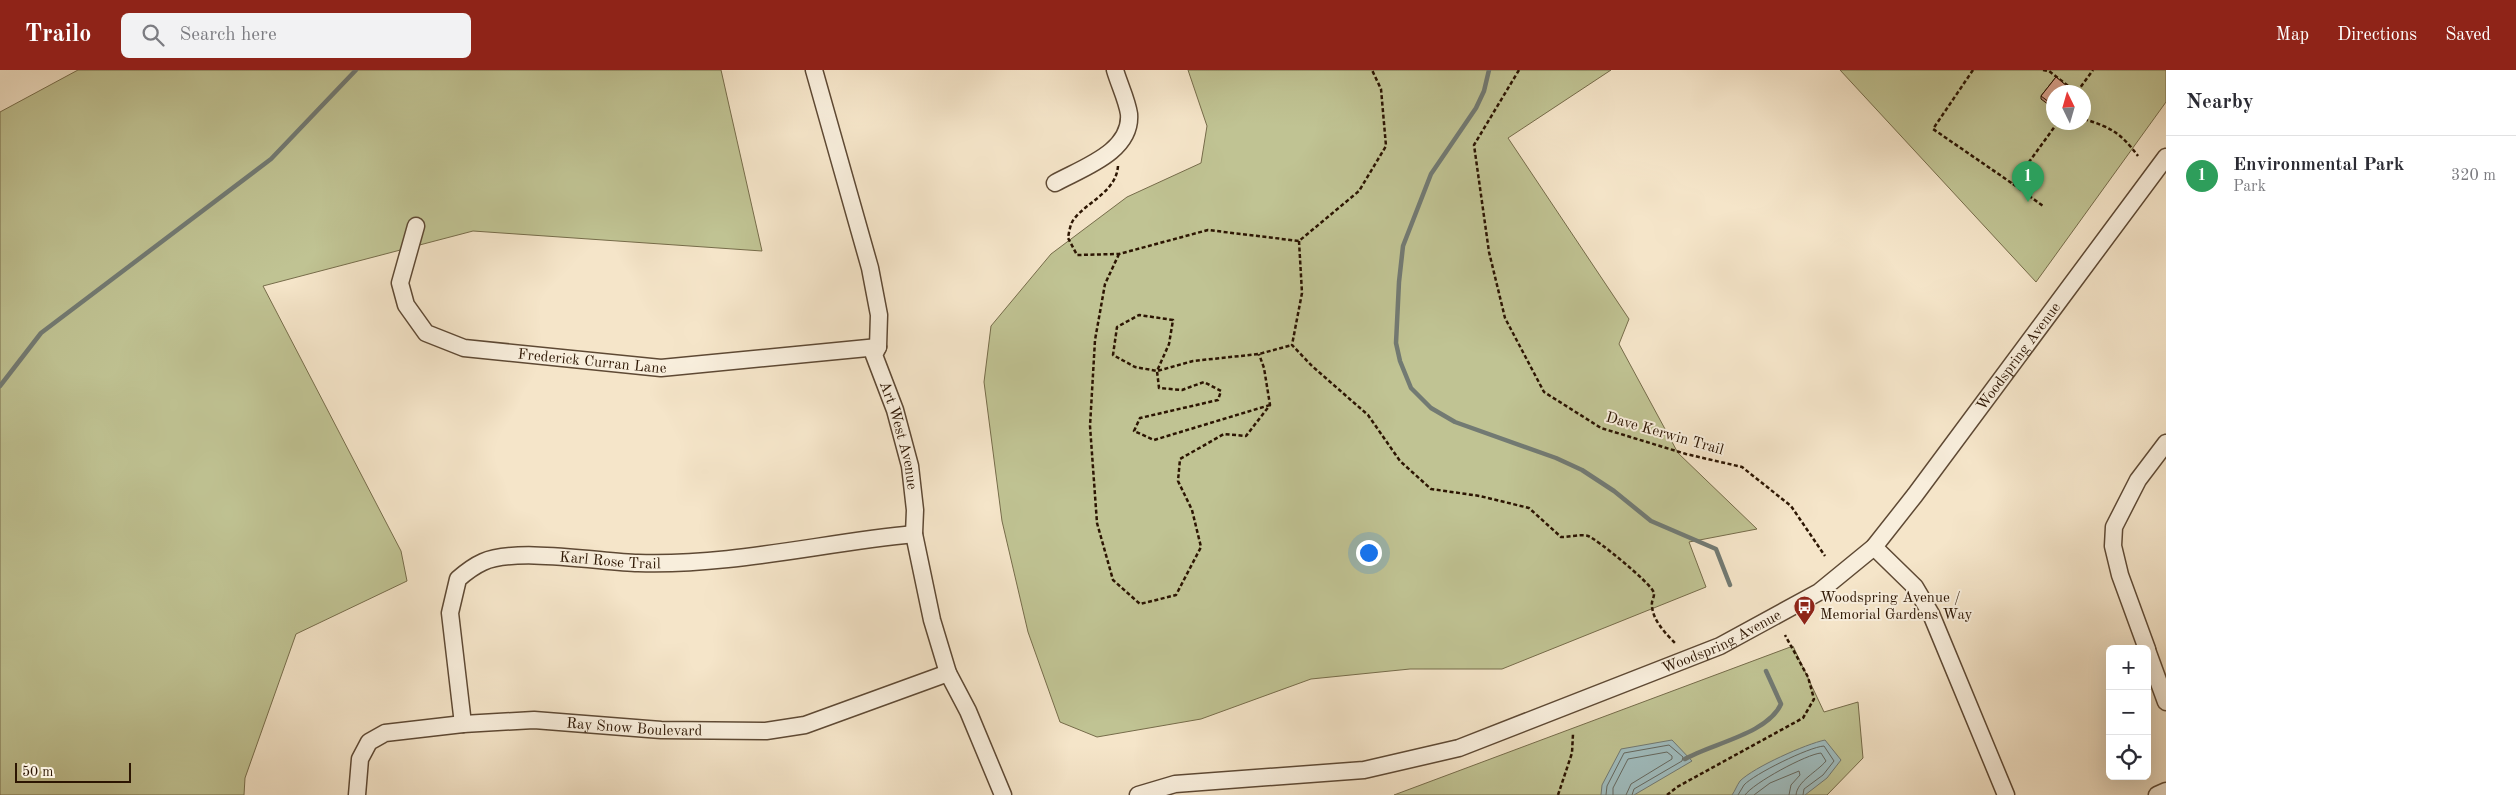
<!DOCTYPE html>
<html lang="en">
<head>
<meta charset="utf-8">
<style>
  body { margin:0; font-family:"Old Standard TT",serif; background:#f2f2f3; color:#2b2b33 }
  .controls { position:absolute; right:15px; bottom:15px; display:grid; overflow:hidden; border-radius:8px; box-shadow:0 5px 20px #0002 }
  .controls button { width:45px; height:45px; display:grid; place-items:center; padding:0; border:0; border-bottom:1px solid #e1e1e2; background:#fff; color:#2b2b33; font:25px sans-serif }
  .compass { position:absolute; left:2046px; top:15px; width:45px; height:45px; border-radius:50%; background:#fff; box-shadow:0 5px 20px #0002; rotate:355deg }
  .scale { position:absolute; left:15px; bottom:12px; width:116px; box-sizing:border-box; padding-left:5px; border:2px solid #2c1502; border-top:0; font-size:14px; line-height:18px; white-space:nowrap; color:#2c1502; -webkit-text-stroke:4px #f8eedc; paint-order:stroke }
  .you { position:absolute; left:1368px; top:482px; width:18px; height:18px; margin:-12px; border:4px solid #fff; border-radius:50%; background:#1a73e8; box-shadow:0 0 0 8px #1a73e833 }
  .badge { display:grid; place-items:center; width:32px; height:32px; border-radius:50%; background:#8f2418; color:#fff; font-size:16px; font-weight:700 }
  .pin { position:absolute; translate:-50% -41px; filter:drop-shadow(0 1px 2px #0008) }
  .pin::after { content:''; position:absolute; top:26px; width:18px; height:15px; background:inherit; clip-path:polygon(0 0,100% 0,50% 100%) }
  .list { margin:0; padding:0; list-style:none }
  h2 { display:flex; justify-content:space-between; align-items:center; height:65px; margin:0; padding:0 20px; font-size:21px }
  h2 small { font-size:16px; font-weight:400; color:#7c7c81 }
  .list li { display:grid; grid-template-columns:32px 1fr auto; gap:15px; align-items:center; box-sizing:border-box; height:80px; padding:0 20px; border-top:1px solid #e1e1e2 }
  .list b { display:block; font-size:19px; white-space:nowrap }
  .list p { margin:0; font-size:16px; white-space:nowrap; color:#7c7c81 }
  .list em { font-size:16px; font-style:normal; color:#7c7c81 }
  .icon { flex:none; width:28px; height:28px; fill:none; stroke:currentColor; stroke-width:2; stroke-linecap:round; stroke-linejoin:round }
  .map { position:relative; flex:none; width:2166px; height:725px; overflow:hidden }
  header { display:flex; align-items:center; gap:30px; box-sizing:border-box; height:70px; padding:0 25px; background:#8f2418; color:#fff }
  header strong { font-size:24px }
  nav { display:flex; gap:28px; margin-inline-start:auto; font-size:18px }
  .search { width:350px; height:45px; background:#f2f2f3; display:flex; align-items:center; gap:12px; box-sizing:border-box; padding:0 18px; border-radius:8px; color:#7c7c81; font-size:19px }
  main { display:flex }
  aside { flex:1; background:#fff }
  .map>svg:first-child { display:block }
</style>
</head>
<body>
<header>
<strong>Trailo</strong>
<div class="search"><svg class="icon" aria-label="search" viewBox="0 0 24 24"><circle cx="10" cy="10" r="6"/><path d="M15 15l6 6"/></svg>Search here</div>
<nav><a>Map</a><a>Directions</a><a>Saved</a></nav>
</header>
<main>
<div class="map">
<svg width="2166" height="725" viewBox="0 0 2166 725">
  <rect width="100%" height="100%" fill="#f5e5c9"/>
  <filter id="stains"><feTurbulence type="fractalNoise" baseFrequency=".004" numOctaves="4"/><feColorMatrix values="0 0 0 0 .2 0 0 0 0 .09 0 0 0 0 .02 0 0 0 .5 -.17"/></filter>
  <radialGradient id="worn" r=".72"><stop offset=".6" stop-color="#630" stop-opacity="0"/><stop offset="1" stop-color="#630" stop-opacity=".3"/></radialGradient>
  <!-- green -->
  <path fill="#c0c393" stroke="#766c4a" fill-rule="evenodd" d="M78,0H721L762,181L473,161L263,216L401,481L407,511L296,564L245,708L244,725H0V42Z
    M1188,0H1611L1508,68L1629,249L1619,274L1678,383L1757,459L1689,472L1706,517L1502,599H1410L1311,609L1201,649L1097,667L1060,652L1028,562L1002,451L984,312L991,256L1051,184L1127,127L1201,93L1207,56Z
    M1840,0H2166V32L2036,212ZM2054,22H2084V52H2054Z
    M1793,576L1824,642L1858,632L1863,688L1827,725H1394Z"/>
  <!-- water -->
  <path fill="#a0bdbf" stroke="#727a73" d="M1672,670L1692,691L1634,725H1601L1602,715L1621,679Z
    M1825,670L1841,690L1827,708L1805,725H1732C1735,721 1737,715 1740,711C1754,697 1806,674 1825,670Z"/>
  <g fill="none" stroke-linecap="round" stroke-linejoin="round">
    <!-- shore -->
    <path stroke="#666960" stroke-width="1" d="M1606,725L1607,716L1624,683L1669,675L1683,687L1682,691L1634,719L1632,725
      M1613,725V718L1628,689L1667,682L1672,686V689L1631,714L1626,725
      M1738,725C1740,722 1742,718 1744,715C1754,704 1809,677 1824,676L1834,691L1823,705L1804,719L1803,725
      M1745,725C1753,713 1807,684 1821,683L1826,691C1817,702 1797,711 1796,725
      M1754,725L1770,713L1799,701L1800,705L1791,715L1789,725"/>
    <!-- stream -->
    <path stroke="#727a73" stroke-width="4.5" d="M1489,0L1484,21L1476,38L1431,104L1403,176L1399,212L1396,273L1400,291L1411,318L1431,338L1455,352L1556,388L1582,400L1614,421L1651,451L1716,479L1730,515
      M0,316L41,263L271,89L356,0
      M1685,689C1710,674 1768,664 1781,634L1766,601"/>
    <defs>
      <g id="minor">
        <path id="s1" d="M814,0L870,198L879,245L878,277L874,285L895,340L910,396L915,440L914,464L932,550L948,603L968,641L1003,725"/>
        <path d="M1055,113C1082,98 1132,82 1129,44C1127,30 1119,14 1115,0"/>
        <path id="s2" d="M416,156L400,213L406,235L426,263L464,278L661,298L878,277"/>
        <path d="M1874,477L1915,517L1931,544L2006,725"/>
        <path d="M2147,579L2120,505L2113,476L2114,457L2138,410L2166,373"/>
        <path d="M2147,580L2166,632"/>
        <path id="s3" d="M463,654L450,543L458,509C466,502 474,496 483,492C515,477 601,492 638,493C731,496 821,473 914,464"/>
        <path id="s4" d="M357,725L360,689L369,672L385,663L463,654L534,650L661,660L766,661L805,655L948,603"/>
        <path id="s5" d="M1138,725L1175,714L1364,700L1459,678L1720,576L1819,522L1874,477L1915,425L2166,87"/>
        <path d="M2157,725L2166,721"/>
      </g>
    </defs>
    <!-- minor casing -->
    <use href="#minor" stroke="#5e4934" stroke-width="19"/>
    <!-- path -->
    <path stroke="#2c1502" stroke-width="2.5" stroke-dasharray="4 2.5" stroke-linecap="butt" d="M1519,0L1474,75L1489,182L1505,248L1544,322L1601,358L1686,384L1742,397L1791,436L1825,486
      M1973,0L1933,59L2013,114L2058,52
      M2043,0L2049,1L2076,22
      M2077,22L2093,0
      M2084,49C2110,57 2121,63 2138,86
      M1118,96C1116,122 1088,131 1074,149C1070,154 1069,163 1068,168L1077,185L1119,184L1208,160L1299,171L1359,121L1386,76L1381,19L1372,0
      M2013,114L2043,136
      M1299,171L1302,223L1292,275L1312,296L1368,345L1400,391L1431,419L1480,426L1529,438L1561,467C1569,467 1581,464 1588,466C1597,469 1649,512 1653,521C1656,526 1651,530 1652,535C1652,550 1667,565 1676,574
      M1119,184L1105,214L1095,270L1090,356L1097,453L1113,510L1140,534L1176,525L1201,477L1192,440L1178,411L1180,389L1224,364L1246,366L1270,335L1264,298L1259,284
      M1270,335L1154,370L1134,361L1140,348L1218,330L1221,321L1204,312L1182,320L1159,318L1157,301L1169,274L1173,250L1139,245L1117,257L1113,285L1135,297L1157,301L1193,291L1259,284L1292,275
      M1558,725L1572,683L1573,664
      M1667,725L1677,717L1803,648L1814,629L1808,607L1785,565"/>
    <!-- minor -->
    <use href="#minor" stroke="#f8eedc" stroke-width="16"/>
  </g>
  <!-- wall -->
  <path fill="#bf8f7d" stroke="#2c1502" d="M2056,7L2068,17V19L2066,22H2054L2053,38L2041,29V26Z"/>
  <!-- building -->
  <path fill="#dea691" stroke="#2c1502" d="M2056,7L2068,17L2063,22H2054L2053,35L2041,26Z"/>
  <!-- icons -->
  <defs>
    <symbol id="bus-pin" viewBox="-11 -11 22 30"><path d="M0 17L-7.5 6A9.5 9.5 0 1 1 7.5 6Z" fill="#8f2418" stroke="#f8eedc"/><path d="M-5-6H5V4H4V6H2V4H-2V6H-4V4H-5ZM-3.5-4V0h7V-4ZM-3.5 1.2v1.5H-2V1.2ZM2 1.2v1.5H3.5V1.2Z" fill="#fff"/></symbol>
  </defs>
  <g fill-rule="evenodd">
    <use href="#bus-pin" x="1792" y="524" width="25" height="34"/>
  </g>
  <g text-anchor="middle" stroke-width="4" stroke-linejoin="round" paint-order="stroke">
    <!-- street labels -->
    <g font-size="15" fill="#2c1502" stroke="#f8eedc">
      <text dy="5" stroke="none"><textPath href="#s5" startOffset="1029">Woodspring Avenue</textPath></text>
      <text dy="5" stroke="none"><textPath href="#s2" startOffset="286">Frederick Curran Lane</textPath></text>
      <text transform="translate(1665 363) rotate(16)" y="5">Dave Kerwin Trail</text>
      <text dy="5" stroke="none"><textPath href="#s1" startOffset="379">Art West Avenue</textPath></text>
      <text dy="5" stroke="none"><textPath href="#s3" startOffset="305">Karl Rose Trail</textPath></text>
      <text dy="5" stroke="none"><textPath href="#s5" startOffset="609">Woodspring Avenue</textPath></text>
      <text dy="5" stroke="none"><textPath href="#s4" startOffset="324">Ray Snow Boulevard</textPath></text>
    </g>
    <!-- poi labels -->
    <g font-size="15" fill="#2c1502" stroke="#f8eedc" text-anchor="start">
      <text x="1820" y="532">Woodspring Avenue /<tspan x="1820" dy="17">Memorial Gardens Way</tspan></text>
    </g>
  </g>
  <rect width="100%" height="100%" filter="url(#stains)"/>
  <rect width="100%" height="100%" fill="url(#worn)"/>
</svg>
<div class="controls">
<button>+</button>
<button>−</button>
<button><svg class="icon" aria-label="locate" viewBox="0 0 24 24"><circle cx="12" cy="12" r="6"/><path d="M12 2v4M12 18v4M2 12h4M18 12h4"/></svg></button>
</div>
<svg class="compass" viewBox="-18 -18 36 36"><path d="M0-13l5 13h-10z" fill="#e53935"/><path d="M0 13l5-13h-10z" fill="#7c7c81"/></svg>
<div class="scale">50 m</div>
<div class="you"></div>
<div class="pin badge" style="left:2028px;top:132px;background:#2e9e5b">1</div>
</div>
<aside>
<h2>Nearby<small></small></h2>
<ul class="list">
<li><span class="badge" style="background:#2e9e5b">1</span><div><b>Environmental Park</b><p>Park</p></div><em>320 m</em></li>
</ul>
</aside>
</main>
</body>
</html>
